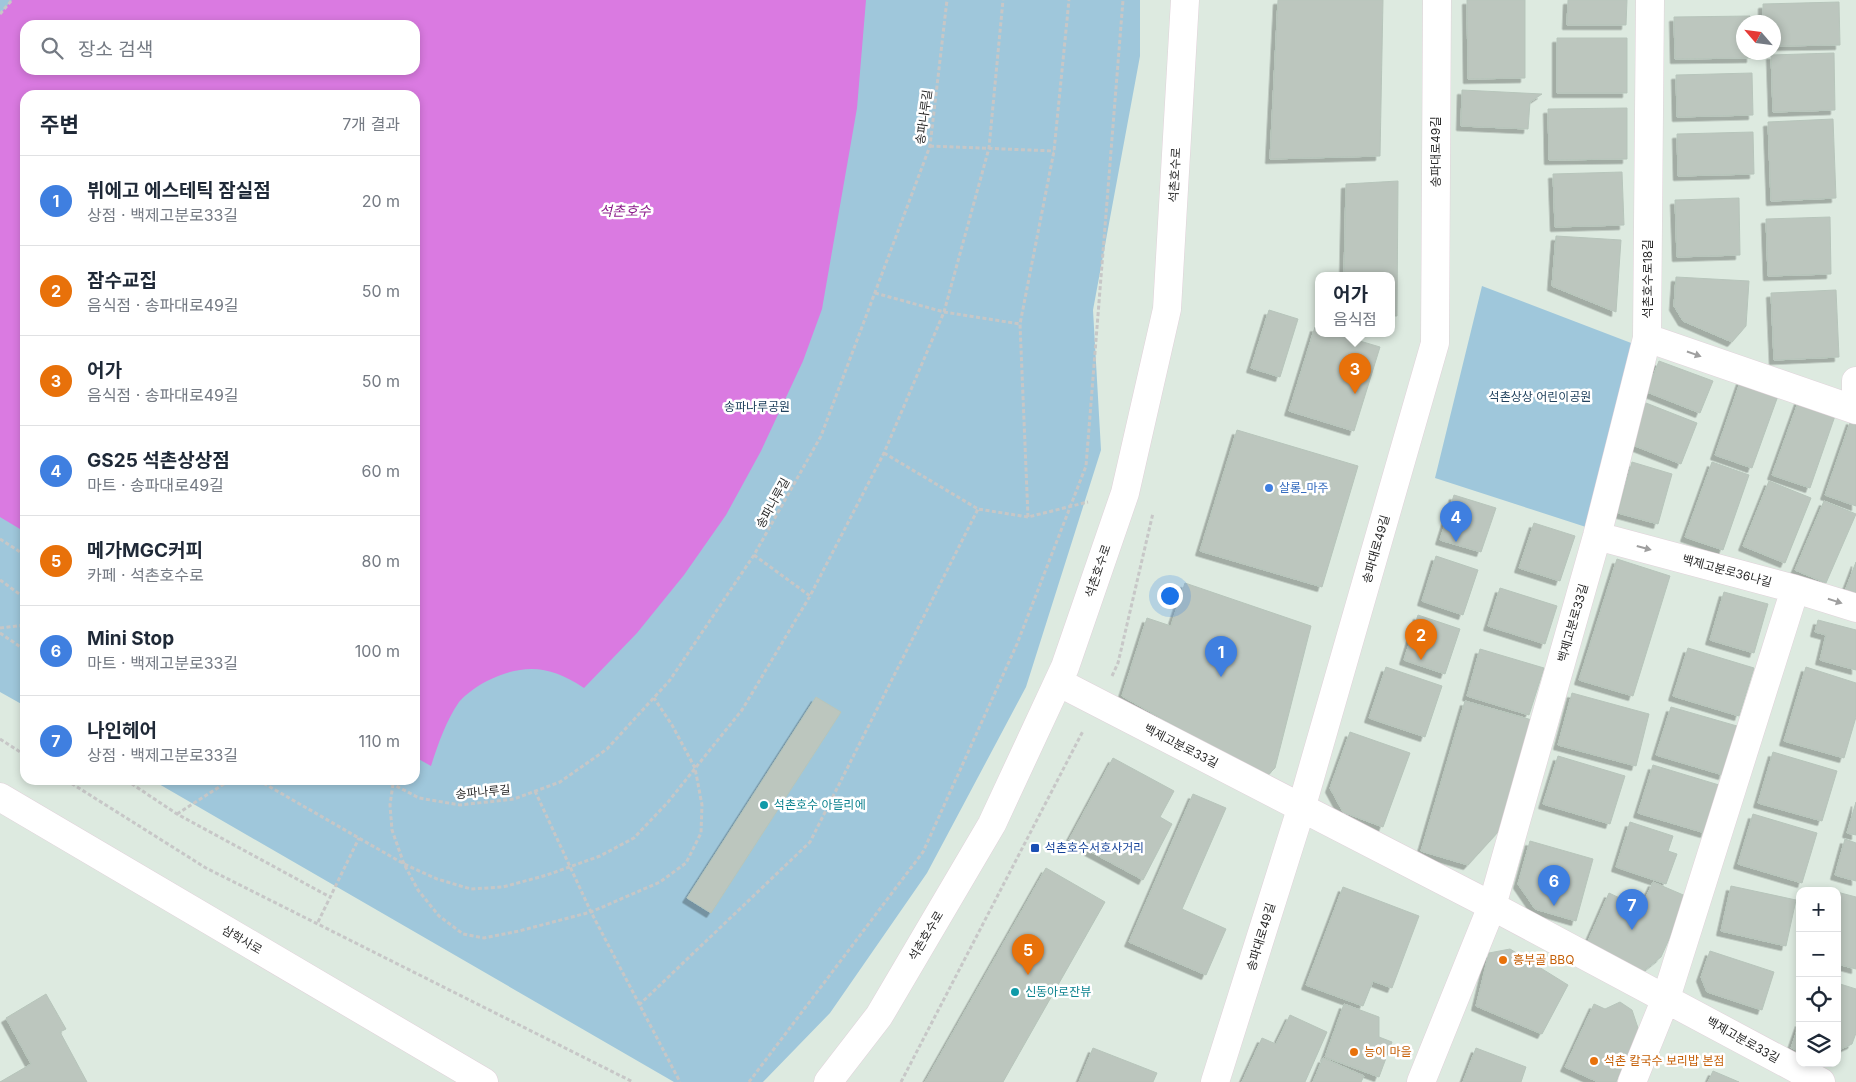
<!DOCTYPE html>
<html lang="ko">
<head>
<meta charset="utf-8">
<style>
  body { margin:0; font-family:Inter,"Noto Sans KR",sans-serif; background:#f6f6f7; color:#1f2937 }
  .controls { position:absolute; right:15px; bottom:15px; display:grid; overflow:hidden; border-radius:10px; box-shadow:0 2px 8px #0003 }
  .controls button { width:45px; height:45px; display:grid; place-items:center; padding:0; border:0; border-bottom:1px solid #e0e1e3; background:#fff; color:#1f2937; font:25px sans-serif }
  .compass { position:absolute; left:1736px; top:15px; width:45px; height:45px; border-radius:50%; background:#fff; box-shadow:0 2px 8px #0003; rotate:298deg }
  .you { position:absolute; left:1169px; top:595px; width:18px; height:18px; margin:-12px; border:4px solid #fff; border-radius:50%; background:#1a73e8; box-shadow:0 0 0 8px #1a73e833 }
  .badge { display:grid; place-items:center; width:32px; height:32px; border-radius:50%; background:#e64d9d; color:#fff; font-size:16px; font-weight:700 }
  .pin { position:absolute; translate:-50% -41px; filter:drop-shadow(0 1px 2px #0008) }
  .pin::after { content:''; position:absolute; top:26px; width:18px; height:15px; background:inherit; clip-path:polygon(0 0,100% 0,50% 100%) }
  .popup { position:absolute; left:1315px; top:272px; width:80px; height:65px; box-sizing:border-box; display:grid; place-content:center; border-radius:10px; background:#fff; filter:drop-shadow(0 1px 4px #0005); font-size:16px; white-space:nowrap; color:#747a83 }
  .popup b { font-size:19px; color:#1f2937 }
  .popup::after { content:''; position:absolute; left:50%; top:100%; margin-left:-10px; border:10px solid transparent; border-top-color:#fff }
  .list { margin:0; padding:0; list-style:none }
  h2 { display:flex; justify-content:space-between; align-items:center; height:65px; margin:0; padding:0 20px; font-size:21px }
  h2 small { font-size:16px; font-weight:400; color:#747a83 }
  .list li { display:grid; grid-template-columns:32px 1fr auto; gap:15px; align-items:center; box-sizing:border-box; height:90px; padding:0 20px; border-top:1px solid #e0e1e3 }
  .list b { display:block; font-size:19px; white-space:nowrap }
  .list p { margin:0; font-size:16px; white-space:nowrap; color:#747a83 }
  .list em { font-size:16px; font-style:normal; color:#747a83 }
  .icon { flex:none; width:28px; height:28px; fill:none; stroke:currentColor; stroke-width:2; stroke-linecap:round; stroke-linejoin:round }
  .map { position:relative; flex:none; width:1856px; height:1082px; overflow:hidden }
  .search { position:absolute; background:#fff; box-shadow:0 2px 8px #0003; left:20px; top:20px; width:400px; height:55px; display:flex; align-items:center; gap:12px; box-sizing:border-box; padding:0 18px; border-radius:15px; color:#747a83; font-size:19px }
  .panel { position:absolute; background:#fff; box-shadow:0 2px 8px #0003; left:20px; top:90px; width:400px; height:695px; border-radius:15px }
  .map>svg:first-child { display:block }
</style>
</head>
<body>
<div class="map">
<svg width="1856" height="1082" viewBox="0 0 1856 1082">
  <defs>
    <filter id="shadow"><feDropShadow dx="-4.5" dy="4.5" stdDeviation="0" flood-color="#0004"/></filter>
  </defs>
  <rect width="100%" height="100%" fill="#ddeae0"/>
  <!-- green -->
  <path fill="#9fc7db" fill-rule="evenodd" d="M0,0H1140V56L1093,310L1101,450L1026,687L927,873L830,1013L763,1082H674L152,780H415V95H25V706L0,692ZM25,25H415V70H25Z
    M1482,286L1639,346L1589,528L1435,478Z"/>
  <!-- water -->
  <path fill="#da7ae1" fill-rule="evenodd" d="M12,0H866L857,108L822,309L803,361L761,451L726,515L684,575L637,633L584,688C550,665 524,663 487,681C477,686 466,694 459,702C446,721 438,744 431,766L415,757V95H25V532L0,517V14ZM25,25H415V70H25Z"/>
  <!-- building -->
  <path fill="#bcc6be" stroke="#b7c5bb" filter="url(#shadow)" d="M1278,0H1383L1380,156L1270,159Z
    M1467,0H1525V78L1468,79Z
    M1568,0H1627L1626,25H1567Z
    M1839,2L1840,45L1774,46V22H1763V4Z
    M1750,16V22H1744V52H1751V58L1675,59L1674,17Z
    M1557,38H1627V93H1557Z
    M1834,53L1835,110L1773,112L1771,55Z
    M1752,73L1753,115L1677,117L1676,75Z
    M1462,90L1542,94L1530,102L1528,129L1461,126Z
    M1627,108V159L1549,160L1548,109Z
    M1833,119L1836,198L1771,201L1768,122Z
    M1753,132L1754,174L1678,176L1677,134Z
    M1622,172L1624,225L1555,227L1553,174Z
    M1398,181L1397,316H1391V275H1344L1346,184Z
    M1739,198L1740,255L1677,257L1675,200Z
    M1830,217L1831,274L1768,276L1766,219Z
    M1556,236L1621,240L1616,312L1552,286Z
    M1676,277L1749,281L1746,326L1732,342L1683,321L1674,306Z
    M1836,290L1839,357L1774,360L1771,293Z
    M1269,310L1298,319L1280,377L1251,368Z
    M1315,327L1319,328V333H1333L1380,347L1354,431L1289,411Z
    M1659,361L1713,381L1700,413L1647,392Z
    M1741,380L1779,393L1752,468L1715,455Z
    M1799,400L1836,413L1810,488L1772,475Z
    M1646,403L1697,423L1681,464L1630,444Z
    M1851,420L1856,422V506L1825,495Z
    M1237,430L1358,466L1322,587L1200,551Z
    M1632,462L1672,474L1658,524L1618,513Z
    M1712,462L1749,475L1723,550L1685,537Z
    M1769,481L1811,498L1785,563L1743,546Z
    M1454,495L1496,508L1481,552L1440,540Z
    M1824,501L1856,514L1826,583L1795,570Z
    M1534,523L1575,536L1560,581L1519,568Z
    M1436,556L1478,570L1463,615L1422,601Z
    M1617,559L1670,576L1633,696L1579,680Z
    M1856,562V595L1845,591Z
    M1185,583L1311,626L1275,768L1266,777L1122,696L1147,618L1171,626Z
    M1500,588L1557,606L1545,644L1488,626Z
    M1724,592L1768,604L1754,653L1710,640Z
    M1418,615L1460,629L1445,674L1404,660Z
    M1818,620L1856,630V670L1820,660L1826,635L1815,632Z
    M1688,648L1754,668L1739,716L1673,696Z
    M1480,649L1544,668L1529,715L1467,696Z
    M1386,667L1442,686L1425,737L1369,718Z
    M1806,667L1856,683V717L1844,758L1784,741Z
    M1572,693L1649,714L1636,766L1558,745Z
    M816,697L841,712L711,913L687,898Z
    M1465,701L1532,720L1499,831L1468,865L1421,851Z
    M1671,707L1737,726L1723,775L1656,755Z
    M1350,732L1410,753L1383,827L1343,812L1330,788Z
    M1773,752L1837,771L1822,821L1758,803Z
    M1558,756L1625,776L1610,824L1543,804Z
    M1113,758L1174,791L1160,817L1172,824L1143,880L1069,840Z
    M1653,765L1719,785L1705,833L1638,813Z
    M1193,794L1226,808L1182,909L1226,929L1206,975L1129,942Z
    M1856,802V835L1847,833Z
    M1753,814L1817,833L1802,883L1738,864Z
    M1630,822L1673,836L1668,851L1677,854L1666,884L1616,867Z
    M1845,839L1856,843V881L1835,875Z
    M1530,841L1593,859L1576,921L1535,909L1518,884Z
    M1046,868L1105,902L1003,1082H925Z
    M1653,882L1688,897L1661,957L1641,973L1585,948L1609,893L1641,908Z
    M1731,886L1796,900L1786,946L1721,931Z
    M1343,887L1419,916L1392,988L1373,981L1363,1006L1306,985Z
    M1837,892L1856,897V969L1837,964Z
    M1510,949L1568,985L1542,1034L1476,1006L1489,953Z
    M1710,951L1774,972L1762,1010L1707,992L1701,977Z
    M1837,983L1856,989V1033L1852,1044L1837,1051Z
    M46,994L66,1029L60,1032L87,1082H0L31,1064L6,1018Z
    M1620,1002L1632,1010L1639,1031L1616,1082H1598L1565,1067L1594,1004L1605,1009Z
    M1344,1004L1379,1017V1037L1392,1042L1379,1077L1325,1057Z
    M1290,1015L1327,1032L1305,1082H1242L1262,1038L1276,1044Z
    M1800,1022V1051L1791,1048Z
    M1093,1048L1157,1073L1153,1082H1079Z
    M1476,1048L1526,1067L1521,1082H1463Z
    M1323,1058L1364,1076L1361,1082H1313Z
    M1713,1071L1739,1082H1708Z"/>
  <g fill="none" stroke-linecap="round" stroke-linejoin="round">
    <defs>
      <path id="minor" d="M1647,338L1856,410
        M1856,410V381
        M1597,536L1795,589L1856,608
        M1058,682L1492,906L1821,1082
        M0,797L484,1082
        M828,1082L879,1016L992,824L1065,667L1125,493L1167,309L1185,0
        M1215,1082L1301,809L1435,343L1437,0
        M1421,1082L1492,906L1597,536L1647,338L1650,0
        M1632,1082L1666,998L1795,589"/>
    </defs>
    <!-- minor casing -->
    <use href="#minor" stroke="#e1d2da" stroke-width="29"/>
    <!-- path -->
    <path stroke="#c7c7c7" stroke-width="3" stroke-dasharray="4 2.5" stroke-linecap="butt" d="M0,14L12,0
      M930,146L1054,151
      M875,293L944,312L1020,324
      M884,453L978,509L1028,517L1088,502
      M1028,517L1020,324L1054,151L1069,0
      M0,539L25,555
      M754,555L810,596
      M0,580L25,598
      M0,628L25,625
      M0,633L25,650
      M1112,676L1118,663L1153,513
      M0,739L25,755
      M66,780L206,868L633,1082
      M126,780L177,814L330,897
      M258,780L404,864L437,879L471,889L503,887L547,875L600,856L634,838L668,802L742,710L810,596L884,453L944,312L989,148L1003,0
      M385,780L419,798L460,805L514,799L560,782L607,749L670,680L754,555L821,436L930,146L947,0
      M393,784L390,805L392,830L404,864L418,890L439,916L463,934L484,938L519,931L591,912L660,882L686,863L701,833L702,805L695,768L672,725L654,698
      M535,791L591,912L680,1082
      M177,814L230,780
      M318,922L359,838
      M639,1005L810,842L978,509
      M749,1082L923,852L1017,644L1086,466L1123,0
      M901,1082L1083,731"/>
    <!-- minor -->
    <use href="#minor" stroke="#fff" stroke-width="28"/>
  </g>
  <!-- one-way arrows -->
  <defs><path id="oneway-solid" d="M-6-.8H1V-3.2L6.5 0L1 3.2V.8H-6Z" transform="scale(1.25)"/></defs>
  <g fill="#9f9f9f">
    <use href="#oneway-solid" transform="translate(1694 354) rotate(19)"/>
    <use href="#oneway-solid" transform="translate(1644 548) rotate(15)"/>
    <use href="#oneway-solid" transform="translate(1835 601) rotate(18)"/>
  </g>
  <!-- markers -->
  <circle fill="#3f7fe0" stroke="#fff" stroke-width="2" cx="1269" cy="488" r="5"/>
  <g fill="#0f9aa8" stroke="#fff" stroke-width="2">
    <circle cx="764" cy="805" r="5"/>
    <circle cx="1015" cy="992" r="5"/>
  </g>
  <rect fill="#1a4fb4" stroke="#fff" stroke-width="2" x="1030" y="843" width="10" height="10" rx="2.5"/>
  <g fill="#e8710a" stroke="#fff" stroke-width="2">
    <circle cx="1503" cy="960" r="5"/>
    <circle cx="1354" cy="1052" r="5"/>
    <circle cx="1594" cy="1061" r="5"/>
  </g>
  <g text-anchor="middle" stroke-width="5" stroke-linejoin="round" paint-order="stroke">
    <!-- street labels -->
    <g font-size="12" fill="#292929" stroke="#fff">
      <text transform="translate(924 117) rotate(-82)" y="4">송파나루길</text>
      <text transform="translate(1436 152) rotate(-90)" y="4">송파대로49길</text>
      <text transform="translate(1175 175) rotate(-87)" y="4">석촌호수로</text>
      <text transform="translate(1648 279) rotate(-90)" y="4">석촌호수로18길</text>
      <text transform="translate(773 503) rotate(-61)" y="4">송파나루길</text>
      <text transform="translate(1376 549) rotate(-74)" y="4">송파대로49길</text>
      <text transform="translate(1098 571) rotate(-71)" y="4">석촌호수로</text>
      <text transform="translate(1727 571) rotate(15)" y="4">백제고분로36나길</text>
      <text transform="translate(1573 623) rotate(-74)" y="4">백제고분로33길</text>
      <text transform="translate(1181 746) rotate(27)" y="4">백제고분로33길</text>
      <text transform="translate(483 792) rotate(-5)" y="4">송파나루길</text>
      <text transform="translate(926 936) rotate(-59)" y="4">석촌호수로</text>
      <text transform="translate(1261 937) rotate(-73)" y="4">송파대로49길</text>
      <text transform="translate(242 940) rotate(30)" y="4">삼학사로</text>
      <text transform="translate(1743 1040) rotate(29)" y="4">백제고분로33길</text>
    </g>
    <!-- park labels -->
    <g font-size="12" fill="#21425e" stroke="#fff">
      <text x="1540" y="401">석촌상상 어린이공원</text>
      <text x="757" y="411">송파나루공원</text>
    </g>
    <!-- shop labels -->
    <g font-size="12" fill="#366cbe" stroke="#fff" text-anchor="start">
      <text x="1279" y="492">살롱_마주</text>
    </g>
    <!-- culture labels -->
    <g font-size="12" fill="#0d838f" stroke="#fff" text-anchor="start">
      <text x="774" y="809">석촌호수 아뜰리에</text>
      <text x="1025" y="996">신동아로잔뷰</text>
    </g>
    <!-- transit labels -->
    <g font-size="12" fill="#164399" stroke="#fff" text-anchor="start">
      <text x="1045" y="852">석촌호수서호사거리</text>
    </g>
    <!-- food labels -->
    <g font-size="12" fill="#c56008" stroke="#fff" text-anchor="start">
      <text x="1513" y="964">흥부골 BBQ</text>
      <text x="1364" y="1056">능이 마을</text>
      <text x="1604" y="1065">석촌 칼국수 보리밥 본점</text>
    </g>
    <!-- water labels -->
    <g font-size="14" font-style="italic" fill="#8b1b8a" stroke="#fff">
      <text x="625" y="216">석촌호수</text>
    </g>
  </g>
</svg>
<div class="controls">
<button>+</button>
<button>−</button>
<button><svg class="icon" aria-label="locate" viewBox="0 0 24 24"><circle cx="12" cy="12" r="6"/><path d="M12 2v4M12 18v4M2 12h4M18 12h4"/></svg></button>
<button><svg class="icon" aria-label="layers" viewBox="0 0 24 24"><path d="M12 4l9 5-9 5-9-5zM3 14l9 5 9-5"/></svg></button>
</div>
<svg class="compass" viewBox="-18 -18 36 36"><path d="M0-13l5 13h-10z" fill="#e53935"/><path d="M0 13l5-13h-10z" fill="#747a83"/></svg>
<div class="you"></div>
<div class="pin badge" style="left:1221px;top:677px;background:#3f7fe0">1</div>
<div class="pin badge" style="left:1421px;top:660px;background:#e8710a">2</div>
<div class="pin badge" style="left:1355px;top:394px;background:#e8710a">3</div>
<div class="popup"><b>어가</b>음식점</div>
<div class="pin badge" style="left:1456px;top:542px;background:#3f7fe0">4</div>
<div class="pin badge" style="left:1028px;top:975px;background:#e8710a">5</div>
<div class="pin badge" style="left:1554px;top:906px;background:#3f7fe0">6</div>
<div class="pin badge" style="left:1632px;top:930px;background:#3f7fe0">7</div>
<div class="search"><svg class="icon" aria-label="search" viewBox="0 0 24 24"><circle cx="10" cy="10" r="6"/><path d="M15 15l6 6"/></svg>장소 검색</div>
<section class="panel">
<h2>주변<small>7개 결과</small></h2>
<ul class="list">
<li><span class="badge" style="background:#3f7fe0">1</span><div><b>뷔에고 에스테틱 잠실점</b><p>상점 · 백제고분로33길</p></div><em>20 m</em></li>
<li><span class="badge" style="background:#e8710a">2</span><div><b>잠수교집</b><p>음식점 · 송파대로49길</p></div><em>50 m</em></li>
<li><span class="badge" style="background:#e8710a">3</span><div><b>어가</b><p>음식점 · 송파대로49길</p></div><em>50 m</em></li>
<li><span class="badge" style="background:#3f7fe0">4</span><div><b>GS25 석촌상상점</b><p>마트 · 송파대로49길</p></div><em>60 m</em></li>
<li><span class="badge" style="background:#e8710a">5</span><div><b>메가MGC커피</b><p>카페 · 석촌호수로</p></div><em>80 m</em></li>
<li><span class="badge" style="background:#3f7fe0">6</span><div><b>Mini Stop</b><p>마트 · 백제고분로33길</p></div><em>100 m</em></li>
<li><span class="badge" style="background:#3f7fe0">7</span><div><b>나인헤어</b><p>상점 · 백제고분로33길</p></div><em>110 m</em></li>
</ul>
</section>
</div>
</body>
</html>
